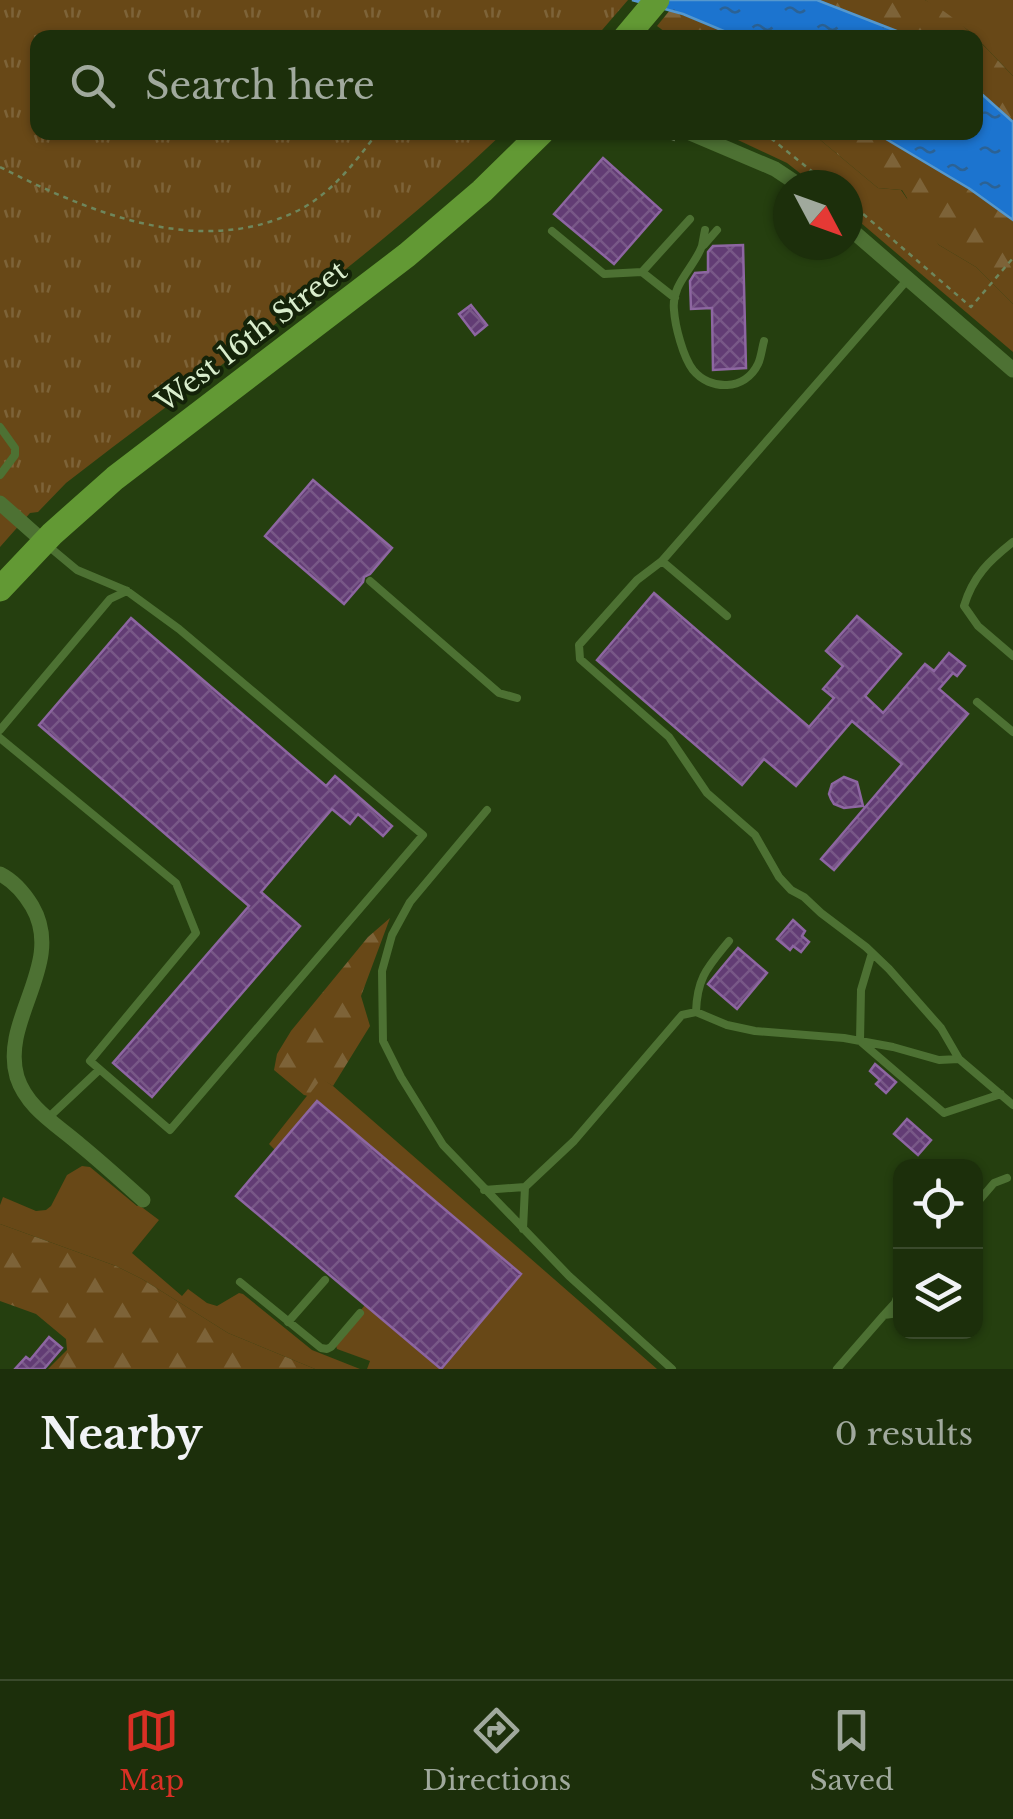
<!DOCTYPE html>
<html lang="en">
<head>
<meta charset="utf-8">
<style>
  body { margin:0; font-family:"Libre Baskerville",serif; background:#293b19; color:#f1f3f6 }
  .controls { position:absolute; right:30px; bottom:30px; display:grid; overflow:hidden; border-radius:20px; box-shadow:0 2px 8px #0004 }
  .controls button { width:90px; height:90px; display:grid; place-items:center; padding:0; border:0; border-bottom:2px solid #3a4a2c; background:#1c2f0b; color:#f1f3f6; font:50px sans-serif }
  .compass { position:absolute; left:773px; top:170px; width:90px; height:90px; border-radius:50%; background:#1c2f0b; box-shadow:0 2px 8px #0004; rotate:131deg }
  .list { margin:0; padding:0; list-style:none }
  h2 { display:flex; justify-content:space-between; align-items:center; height:130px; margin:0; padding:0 40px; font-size:42px }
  h2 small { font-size:32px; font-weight:400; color:#a0a99d }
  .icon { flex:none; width:55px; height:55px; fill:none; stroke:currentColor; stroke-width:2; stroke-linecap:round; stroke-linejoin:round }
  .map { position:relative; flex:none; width:1013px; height:1369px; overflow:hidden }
  .search { position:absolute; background:#1c2f0b; box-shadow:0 2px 8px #0004; left:30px; right:30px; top:30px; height:110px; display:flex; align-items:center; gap:25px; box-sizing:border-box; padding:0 35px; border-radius:20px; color:#a0a99d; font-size:38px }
  .sheet { height:310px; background:#1c2f0b }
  nav { display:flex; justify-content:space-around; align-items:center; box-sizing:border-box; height:140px; border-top:2px solid #3a4a2c; background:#1c2f0b; font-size:28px; color:#a0a99d }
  nav a { display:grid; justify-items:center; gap:5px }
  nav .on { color:#d93025 }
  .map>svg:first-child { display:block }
</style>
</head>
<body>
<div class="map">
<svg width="1013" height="1369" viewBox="0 0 1013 1369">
  <defs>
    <pattern id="forest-firs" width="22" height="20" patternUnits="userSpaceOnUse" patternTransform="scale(2.5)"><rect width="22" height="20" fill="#684817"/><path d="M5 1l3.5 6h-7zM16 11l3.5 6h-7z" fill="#7d6338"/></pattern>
    <pattern id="park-tufts" width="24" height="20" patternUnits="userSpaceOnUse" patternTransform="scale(2.5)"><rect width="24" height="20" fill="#684817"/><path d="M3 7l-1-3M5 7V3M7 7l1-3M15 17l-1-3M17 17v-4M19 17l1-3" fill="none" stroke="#7d6338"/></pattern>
    <pattern id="water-ripples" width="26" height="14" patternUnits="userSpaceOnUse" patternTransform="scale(2.5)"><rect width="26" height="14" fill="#1c74cf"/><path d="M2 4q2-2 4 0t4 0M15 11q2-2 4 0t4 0" fill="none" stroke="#2b6295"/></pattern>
    <pattern id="building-cross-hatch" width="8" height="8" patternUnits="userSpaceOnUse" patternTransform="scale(2.5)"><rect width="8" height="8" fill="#623c74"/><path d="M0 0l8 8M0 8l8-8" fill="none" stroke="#785887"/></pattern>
  </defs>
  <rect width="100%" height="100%" fill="#253f0f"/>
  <!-- green -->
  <path fill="#684817" d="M925,0H1013V76L972,33Z
    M723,133H812L878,188L901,190L939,245L976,267L1013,304V352L848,212V185H815L787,163Z
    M321,1078L333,1086L657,1369H367L370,1361L337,1349L336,1346L339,1336L365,1305L440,1369L521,1274L317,1101L275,1150L269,1144Z
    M82,1166L90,1167L137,1206L139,1205L159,1220L132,1253L182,1296L188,1289L207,1303L217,1306L239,1293L243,1294L312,1350L360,1369H315L228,1333L142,1279L116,1266L0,1224V1205L3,1197L36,1211L46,1210L51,1206L67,1175Z"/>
  <!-- forest -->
  <path fill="url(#forest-firs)" d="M817,0H925C960,18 986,48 1013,76V122L976,89V38L912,37Z
    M670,10L738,37H672L657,26Z
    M812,133H876L970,189L1013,220V304L976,267L939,245L909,210L907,198L902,190L878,188Z
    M390,918L361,996L370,1026L333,1086L321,1079L308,1096L304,1095L274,1070L277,1054L291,1031L368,937Z
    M0,1224L116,1266L142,1279L228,1333L315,1369H48L67,1350L66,1339L36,1314L0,1301Z"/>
  <!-- park -->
  <path fill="url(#park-tufts)" d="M0,0H628L596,37L38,38V132L503,133C368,262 213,369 66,483L38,512L30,513L0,547Z"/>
  <!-- water -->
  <path fill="url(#water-ripples)" stroke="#5598ce" stroke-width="2.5" d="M632,0H817L912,37H738L683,14Z
    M976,89L1013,122V220L970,189L876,133L976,132Z"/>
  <!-- building -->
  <path fill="url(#building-cross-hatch)" stroke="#8d66a1" stroke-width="2.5" d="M603,158L661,210L614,264L554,214Z
    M743,245L746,368L713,370L712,308L691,309L690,281L695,273L708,272V252L713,246Z
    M471,305L487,325L475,335L459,314Z
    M313,480L392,548L370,574L364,577L363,582L344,604L265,536Z
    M654,593L809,727L834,698L823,689L843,666L826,651L857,616L901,654L865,696L883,713L925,664L934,671L949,653L965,666L957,676L953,673L939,689L968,714L834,870L821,859L902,764L852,721L796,786L764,759L742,785L597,660Z
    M131,618L326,786L335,776L392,826L383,836L358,814L350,824L332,809L261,892L300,926L152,1097L113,1063L249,906L39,725Z
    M844,777L857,782L863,806L844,808L834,804L831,799L829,794L832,784Z
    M793,920L805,931L802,936L809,942L801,952L793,946L790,950L777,939Z
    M738,948L767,973L737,1009L708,984Z
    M875,1064L896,1082L886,1093L876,1084L880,1080L870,1071Z
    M317,1101L521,1274L441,1369L236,1196Z
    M907,1119L931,1140L918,1155L894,1134Z
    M49,1337L62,1348L44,1369H15L26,1357L30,1360Z"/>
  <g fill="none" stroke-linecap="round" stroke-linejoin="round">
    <!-- path -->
    <path stroke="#6e865c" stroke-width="2.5" stroke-dasharray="5 5" stroke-linecap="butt" d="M652,132L675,140
      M763,132L829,185
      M0,167C89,212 197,258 295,212C331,195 355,162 378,132
      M848,201L971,307L1013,258"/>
    <!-- lane -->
    <path stroke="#4d7133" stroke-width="8" d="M705,230C704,235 703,241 702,246C694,268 671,284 674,310C675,326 683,357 693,370C710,391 745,391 758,364C761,358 762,348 764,341
      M552,231L604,274L642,272
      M704,245L717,230
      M675,298L642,272L690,219
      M0,427L15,448V455L0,475
      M1013,542C989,561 973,576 964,606L978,626L1013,656
      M662,561L637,580L579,645L580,659L669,737L707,793L755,835L779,877L791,890L804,897L821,913L866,947L889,969L941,1028L959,1059L1013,1105
      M370,581L499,693L517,698
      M727,616L662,561L908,279
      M977,702L1013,732
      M0,730L110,599L127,591
      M0,738L176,883L196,933L90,1061L170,1130L423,835L179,629L127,591L77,570L47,545
      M487,810L410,902L392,935L382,971L383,1041L401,1077L443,1145L569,1276L672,1369
      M872,953L861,990L860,1041L944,1113L1001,1094
      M696,1012L727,1025L755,1031L844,1038L893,1047L939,1060L959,1059
      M48,1118L99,1070
      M525,1187L574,1141L682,1015L696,1012C697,977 708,967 729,941
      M484,1190L525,1187L523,1229
      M976,1204L994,1183L1007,1178
      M240,1282L321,1348L327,1349L331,1347L360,1313
      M895,1303L884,1315L899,1313
      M896,1306L895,1303L900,1289
      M288,1322L325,1280
      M837,1369L884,1315"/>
    <!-- street -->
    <path stroke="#4d7133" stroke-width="15" d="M688,132L775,169L799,185
      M848,227L1013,370
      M0,503L44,542
      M0,874C14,881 24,893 32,906C66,964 0,1019 17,1077C27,1108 56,1124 79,1144C101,1162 122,1181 143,1200"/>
    <!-- primary -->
    <path stroke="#629934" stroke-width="25" d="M625,38L657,0
      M0,589L52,534L115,478L407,255L482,191L542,132"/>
  </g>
  <g text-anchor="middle" stroke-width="8" stroke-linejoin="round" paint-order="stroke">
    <!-- street labels -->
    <g font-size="28" fill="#d9edcc" stroke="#142309">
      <text transform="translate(251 336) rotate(-37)" y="10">West 16th Street</text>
    </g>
  </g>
</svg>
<div class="controls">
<button><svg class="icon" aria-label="locate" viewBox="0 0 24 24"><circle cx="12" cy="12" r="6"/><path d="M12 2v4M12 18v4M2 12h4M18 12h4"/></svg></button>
<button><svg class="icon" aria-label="layers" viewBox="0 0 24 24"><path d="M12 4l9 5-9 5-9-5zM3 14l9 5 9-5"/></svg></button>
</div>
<svg class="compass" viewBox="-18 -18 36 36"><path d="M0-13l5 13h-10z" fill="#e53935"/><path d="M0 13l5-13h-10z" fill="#a0a99d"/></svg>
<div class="search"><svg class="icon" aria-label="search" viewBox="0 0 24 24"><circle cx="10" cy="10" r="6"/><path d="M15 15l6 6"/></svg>Search here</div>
</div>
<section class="sheet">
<h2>Nearby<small>0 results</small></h2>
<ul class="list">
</ul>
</section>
<nav>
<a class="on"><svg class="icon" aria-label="map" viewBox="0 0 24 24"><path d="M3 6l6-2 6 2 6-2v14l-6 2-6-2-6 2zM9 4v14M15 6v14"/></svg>Map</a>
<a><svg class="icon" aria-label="directions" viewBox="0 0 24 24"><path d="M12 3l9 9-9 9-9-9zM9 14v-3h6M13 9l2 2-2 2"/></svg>Directions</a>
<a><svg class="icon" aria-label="saved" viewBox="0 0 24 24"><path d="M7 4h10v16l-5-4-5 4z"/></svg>Saved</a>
</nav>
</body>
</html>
